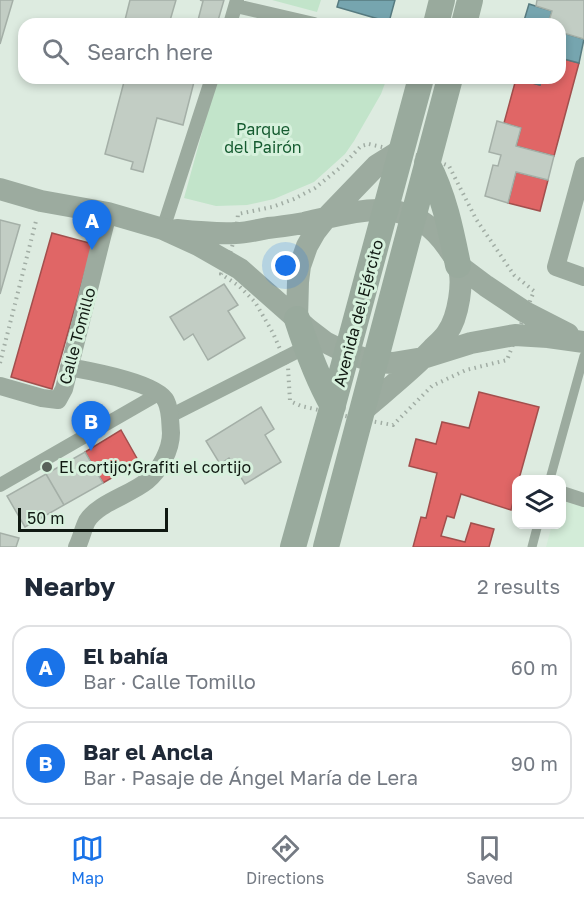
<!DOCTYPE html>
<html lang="en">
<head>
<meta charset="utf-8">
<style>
  body { margin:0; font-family:"Golos Text",sans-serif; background:#f6f6f7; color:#1f2937 }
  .controls { position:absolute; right:18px; bottom:18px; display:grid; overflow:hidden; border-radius:12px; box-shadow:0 3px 9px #0003 }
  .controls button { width:54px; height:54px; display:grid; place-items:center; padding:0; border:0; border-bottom:2px solid #e0e1e3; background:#fff; color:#1f2937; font:30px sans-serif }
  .scale { position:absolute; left:18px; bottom:15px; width:150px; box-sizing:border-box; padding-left:6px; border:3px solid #101912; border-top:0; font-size:16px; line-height:21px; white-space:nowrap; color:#101912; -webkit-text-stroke:4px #d7f1dd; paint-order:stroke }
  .you { position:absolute; left:286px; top:266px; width:21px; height:21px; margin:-15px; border:4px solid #fff; border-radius:50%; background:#1a73e8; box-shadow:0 0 0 9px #1a73e833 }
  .badge { display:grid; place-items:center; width:39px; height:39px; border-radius:50%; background:#1a73e8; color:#fff; font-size:20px; font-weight:700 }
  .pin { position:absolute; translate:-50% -50px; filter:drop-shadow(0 2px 3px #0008) }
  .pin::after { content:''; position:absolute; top:32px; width:21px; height:18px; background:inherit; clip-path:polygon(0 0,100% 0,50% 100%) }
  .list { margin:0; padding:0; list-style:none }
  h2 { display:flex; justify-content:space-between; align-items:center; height:78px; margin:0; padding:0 24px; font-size:26px }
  h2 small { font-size:20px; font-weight:400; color:#747a83 }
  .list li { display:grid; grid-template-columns:39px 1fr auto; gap:18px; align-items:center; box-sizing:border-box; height:84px; margin:0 12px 12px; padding:0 12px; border:2px solid #e0e1e3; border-radius:18px }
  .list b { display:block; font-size:22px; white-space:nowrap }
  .list p { margin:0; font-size:20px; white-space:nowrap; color:#747a83 }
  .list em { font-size:20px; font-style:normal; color:#747a83 }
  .icon { flex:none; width:33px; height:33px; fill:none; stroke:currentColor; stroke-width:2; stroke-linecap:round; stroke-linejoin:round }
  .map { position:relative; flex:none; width:584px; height:547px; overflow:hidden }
  .search { position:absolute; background:#fff; box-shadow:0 3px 9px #0003; left:18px; right:18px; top:18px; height:66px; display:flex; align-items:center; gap:15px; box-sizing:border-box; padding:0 21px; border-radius:18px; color:#747a83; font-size:22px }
  .sheet { height:270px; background:#fff }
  nav { display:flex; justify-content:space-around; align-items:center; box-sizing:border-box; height:84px; border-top:2px solid #e0e1e3; background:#fff; font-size:16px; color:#747a83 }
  nav a { display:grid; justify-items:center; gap:3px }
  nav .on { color:#1a73e8 }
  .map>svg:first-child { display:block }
</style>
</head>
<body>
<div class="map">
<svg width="584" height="547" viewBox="0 0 584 547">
  <rect width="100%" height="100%" fill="#ddebe0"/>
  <!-- built -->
  <path fill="#d3ecd8" d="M562,500L584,506V547H546L552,525L562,524Z"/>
  <!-- green -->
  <path fill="#c2e4ca" d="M272,0H321L317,12Z
    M217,78H387L381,94L354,141L345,154L314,182L274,199L247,205L216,206L184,198Z"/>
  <!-- shops -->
  <path fill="#e06666" stroke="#a24f4d" stroke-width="1.5" d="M560,58L579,63L554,156L516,146L521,128L504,123L516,79L540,85L542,78H560Z
    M516,172L548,180L540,211L508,203Z
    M52,233L93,244L52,389L11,377Z
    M479,392L539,407L519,479H516V490L511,510L461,494L454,518L447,516L441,536L465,542L471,523L494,529L489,547H413L421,517L426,518L437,473L409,466L416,439L436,444L442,422L469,428Z
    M121,430L139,462L103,483L85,452Z"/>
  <!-- public -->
  <path fill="#76a5af" stroke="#577b80" stroke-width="1.5" d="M339,0H395L389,22L337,7Z
    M529,4L552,11L548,24H523Z
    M560,32L584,39L579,63L560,58Z
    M516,78H542L540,85Z"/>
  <!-- building -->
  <path fill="#c2cdc4" stroke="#a4afa7" stroke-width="1.5" d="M0,0H13L0,44Z
    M130,0H176L169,24H124Z
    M200,0H224L217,24H197L203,1Z
    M537,0H584V39L560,32V24H548L552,11L536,6Z
    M125,78H195L183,125L157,118L143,172L131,169L133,162L105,154Z
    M497,121L521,128L516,146L554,156L548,180L516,172L508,203L485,196L493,165L498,166L501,155L489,152Z
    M0,220L20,225L0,294Z
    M224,284L238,305L228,311L245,338L208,360L193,334L184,340L170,317Z
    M261,407L274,429L265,435L281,462L245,484L229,458L220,464L206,441Z
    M85,452L103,483L64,505L46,474Z
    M46,474L64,505L25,527L7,496Z
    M0,533L19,538L16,547H0Z"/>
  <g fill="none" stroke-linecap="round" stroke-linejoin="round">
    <!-- path -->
    <path stroke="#a1ada4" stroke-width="4" stroke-dasharray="1.5 4.5" stroke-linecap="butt" d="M369,144L429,158L449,166L476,219L514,275L534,291L507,360L466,370L432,386L393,425L359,419L301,406L290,401L288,367L273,333L255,302L239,286L221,274C231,255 236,236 238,214L272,207L294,199L315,188L341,167L361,146Z
      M0,363L36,221"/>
    <!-- service -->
    <path stroke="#9cab9f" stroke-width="9" d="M550,479L584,356
      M532,547L538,524"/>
    <!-- pedestrian -->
    <path stroke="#9cab9f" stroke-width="14" d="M236,6L314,24
      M230,24L237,0
      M163,229L212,78
      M170,416L306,347
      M0,485L160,393
      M562,493L584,500"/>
    <!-- minor -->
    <path stroke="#9cab9f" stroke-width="18" d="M584,166L556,267L584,277
      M69,367C90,371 158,383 166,401C171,411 170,423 171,433C171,450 160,470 147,481C130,495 98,503 87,521C83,529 81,539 77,547
      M0,386L42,398L58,400L64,389L108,213"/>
    <!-- tertiary -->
    <path stroke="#9cab9f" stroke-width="22" d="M0,189L41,201L108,213L163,229L198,245L240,269L308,329L325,342L347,353L375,362L393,363L423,358L471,343L515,335L548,337L584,342
      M177,230C196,232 217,234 236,233C246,233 257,230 268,228C279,227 292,225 304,223C358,211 411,192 448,248C451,252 455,257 457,263C465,280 458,318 447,333C443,339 437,344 432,349C410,372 384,392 360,413
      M458,265L486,286L525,312L568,334
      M297,319L298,282L300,266L307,246L315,232L326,218L377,165L401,150"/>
    <!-- secondary -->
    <path stroke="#99aa9d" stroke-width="26" d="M436,24L442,0
      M464,24L470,0
      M427,163C444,195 451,230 458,265
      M297,319C307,350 317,378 333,406
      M293,547L331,412L421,78
      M326,547L450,78"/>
  </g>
  <!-- markers -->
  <circle fill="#58625a" stroke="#d7f1dd" stroke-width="2" cx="47" cy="467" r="6"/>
  <g text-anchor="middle" stroke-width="6" stroke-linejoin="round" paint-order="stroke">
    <!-- park labels -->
    <g font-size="16" fill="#155b30" stroke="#d7f1dd">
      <text x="263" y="135">Parque<tspan x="263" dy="18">del Pairón</tspan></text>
    </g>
    <!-- street labels -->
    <g font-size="16" fill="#101912" stroke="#d7f1dd">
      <text transform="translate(358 313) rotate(-75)" y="6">Avenida del Ejército</text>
      <text transform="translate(77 336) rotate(-75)" y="6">Calle Tomillo</text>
    </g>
    <!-- poi labels -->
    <g font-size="16" fill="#101912" stroke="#d7f1dd" text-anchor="start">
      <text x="59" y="473">El cortijo;Grafiti el cortijo</text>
    </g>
  </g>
</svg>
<div class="controls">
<button><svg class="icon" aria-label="layers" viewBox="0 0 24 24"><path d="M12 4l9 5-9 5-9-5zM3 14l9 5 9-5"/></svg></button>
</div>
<div class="scale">50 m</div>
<div class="you"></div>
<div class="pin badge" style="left:92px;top:250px">A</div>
<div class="pin badge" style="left:91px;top:451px">B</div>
<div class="search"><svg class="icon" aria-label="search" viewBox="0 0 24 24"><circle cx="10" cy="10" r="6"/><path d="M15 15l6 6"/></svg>Search here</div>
</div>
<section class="sheet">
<h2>Nearby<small>2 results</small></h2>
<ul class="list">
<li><span class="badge">A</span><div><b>El bahía</b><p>Bar · Calle Tomillo</p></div><em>60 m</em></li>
<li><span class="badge">B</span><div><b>Bar el Ancla</b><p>Bar · Pasaje de Ángel María de Lera</p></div><em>90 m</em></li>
</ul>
</section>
<nav>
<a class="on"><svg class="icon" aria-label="map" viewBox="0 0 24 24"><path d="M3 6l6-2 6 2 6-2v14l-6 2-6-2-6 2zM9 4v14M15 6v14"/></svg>Map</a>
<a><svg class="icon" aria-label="directions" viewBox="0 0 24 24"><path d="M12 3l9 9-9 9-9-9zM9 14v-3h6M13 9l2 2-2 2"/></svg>Directions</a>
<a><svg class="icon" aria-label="saved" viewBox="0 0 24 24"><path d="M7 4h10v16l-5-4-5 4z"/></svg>Saved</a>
</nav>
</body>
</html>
